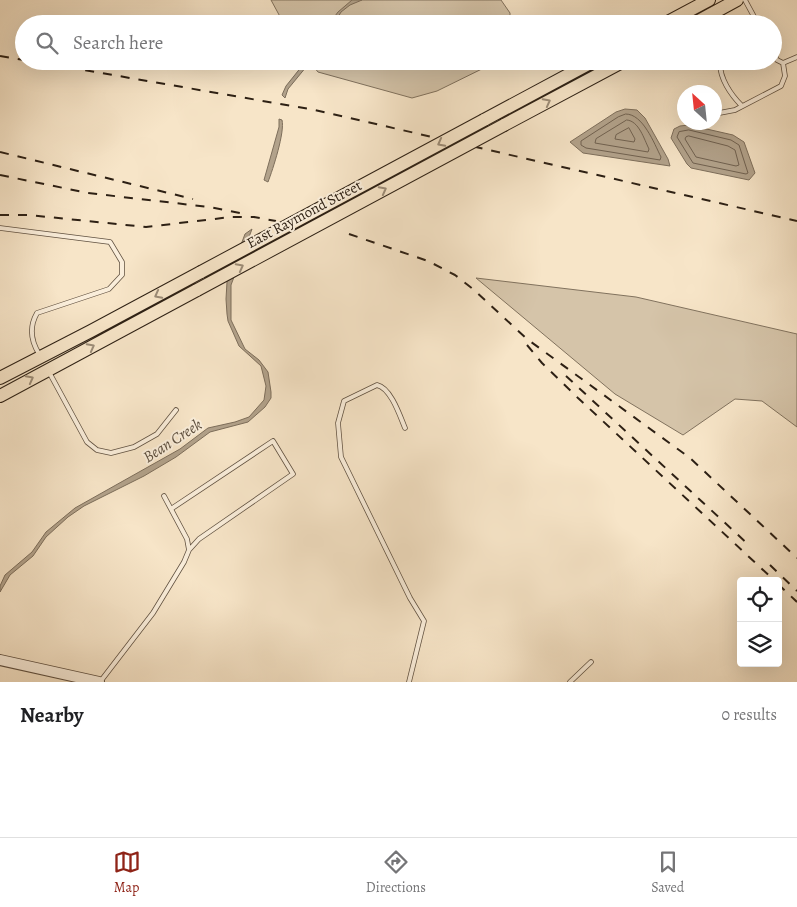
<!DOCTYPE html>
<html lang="en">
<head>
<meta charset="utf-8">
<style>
  body { margin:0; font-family:Alegreya,serif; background:#f2f2f2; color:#202124 }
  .controls { position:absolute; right:15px; bottom:15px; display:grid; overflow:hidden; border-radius:5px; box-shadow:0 5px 20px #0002 }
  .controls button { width:45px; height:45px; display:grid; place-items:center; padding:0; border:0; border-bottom:1px solid #e0e0e0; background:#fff; color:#202124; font:25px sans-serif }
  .compass { position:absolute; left:677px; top:85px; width:45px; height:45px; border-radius:50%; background:#fff; box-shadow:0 5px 20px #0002; rotate:333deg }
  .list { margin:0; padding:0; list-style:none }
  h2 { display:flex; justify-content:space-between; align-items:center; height:65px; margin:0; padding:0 20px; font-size:21px }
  h2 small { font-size:16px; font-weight:400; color:#757577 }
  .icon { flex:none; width:28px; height:28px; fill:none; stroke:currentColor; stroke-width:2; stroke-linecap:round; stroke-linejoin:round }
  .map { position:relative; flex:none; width:797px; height:682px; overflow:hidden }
  .search { position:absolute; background:#fff; box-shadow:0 5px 20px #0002; left:15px; right:15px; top:15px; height:55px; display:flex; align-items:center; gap:12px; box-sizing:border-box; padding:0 18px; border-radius:28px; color:#757577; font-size:19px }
  .sheet { height:155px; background:#fff }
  nav { display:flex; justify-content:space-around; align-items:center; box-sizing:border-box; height:70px; border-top:1px solid #e0e0e0; background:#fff; font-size:14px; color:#757577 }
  nav a { display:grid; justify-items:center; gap:2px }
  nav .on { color:#8f2418 }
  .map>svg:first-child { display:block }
</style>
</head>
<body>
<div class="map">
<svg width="797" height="682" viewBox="0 0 797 682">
  <rect width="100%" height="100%" fill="#f7e5c8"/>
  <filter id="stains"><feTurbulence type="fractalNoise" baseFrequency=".004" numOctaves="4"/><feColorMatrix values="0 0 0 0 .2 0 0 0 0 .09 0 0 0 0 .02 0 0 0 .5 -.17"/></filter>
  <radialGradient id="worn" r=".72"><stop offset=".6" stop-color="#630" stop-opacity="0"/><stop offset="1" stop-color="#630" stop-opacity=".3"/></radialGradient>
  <!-- green -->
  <path fill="#d5c4a9" stroke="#81725e" d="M271,0H501L510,13V24H284Z
    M309,61H495L496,62L437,91L412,98L318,72Z
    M476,278L636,297L797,334V427L762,401L735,399L683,435L615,394Z"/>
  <!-- water -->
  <path fill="#b2a28b" stroke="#7d6e5b" d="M352,0H362L350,5L341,12L334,24H329L338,12Z
    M306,61H311L288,89L285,98L282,95L286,86Z
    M625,109L637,110L645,118L668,159L670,166L583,153L570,142L616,112Z
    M279,119L282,120C285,132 273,169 268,182L264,180L279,127Z
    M689,125L733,135L744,142L755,173L749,180L691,168L687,164L671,138L674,129L680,126Z
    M252,229L231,285V320L245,349L259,360L268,372L271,392V398L265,407L248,422L210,432L176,457L144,476L84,506L68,517L46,537L33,556L10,575L0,592V586L5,575L32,552L46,532L75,508L180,449L208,428L235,422L249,417L264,400L266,386L261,366L239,346L228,321L227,314L226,299L227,282L245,234Z"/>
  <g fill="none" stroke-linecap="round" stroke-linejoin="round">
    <!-- shore -->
    <path stroke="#706150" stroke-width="1" d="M626,114C643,114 654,143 661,157L660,160L586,148L581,145V141L618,117Z
      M627,120C639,121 644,139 649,149L648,152L595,143L596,139Z
      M629,128L635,139L634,142L615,139L616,135Z
      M689,130L731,140L739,145L748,173L746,174L693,163L677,137L679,132Z
      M689,136L728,146L735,150L739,165L736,166L696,157L685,139L686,137Z"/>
    <defs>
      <path id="service" d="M745,0L758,24
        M773,52L777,60L783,63L797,57
        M720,61C719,78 731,95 742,106
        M714,114L735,110L781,86L785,76L783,63
        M0,228L110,242L122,262V275L109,289L37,313C29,327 31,341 39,354
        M49,372L87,442L97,450L111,453L134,447L157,434L176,410
        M405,428C400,416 391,388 377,385L344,401L338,423L341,457L410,598L424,621L409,682
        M171,509L273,441L293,474L199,539L189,550
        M100,682L153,613L184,562L189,550L187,539L164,496
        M570,682L591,662"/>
      <path id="tertiary" d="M0,660L99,682"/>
      <path id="primary" d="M664,24L709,0
        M693,24L737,0
        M484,120L594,61
        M504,125L624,61
        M0,378L91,331L201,272
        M0,396L197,290"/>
    </defs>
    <!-- service casing -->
    <use href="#service" stroke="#605141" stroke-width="5.5"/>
    <!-- tertiary casing -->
    <use href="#tertiary" stroke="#605141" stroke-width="12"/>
    <!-- primary casing -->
    <use href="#primary" stroke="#2d2014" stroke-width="14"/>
    <!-- service -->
    <use href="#service" stroke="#faeedb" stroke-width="4"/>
    <!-- tertiary -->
    <use href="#tertiary" stroke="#faeedb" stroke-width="10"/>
    <!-- primary -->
    <use href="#primary" stroke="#f7e5c8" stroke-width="12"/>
    <!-- rail -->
    <path stroke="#2d2014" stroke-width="2" stroke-dasharray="9 9" stroke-linecap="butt" d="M0,56L24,60
      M32,61L315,110L797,221
      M0,152L193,199
      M0,175L88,193L209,207L240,213
      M0,215H29L146,227L231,217H254L276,221
      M349,234L428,261L455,275L473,289L527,339L690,458L797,558
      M527,345L542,363L578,398L775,581
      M566,376L750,546
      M770,565L797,591
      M778,584L797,602"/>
    <defs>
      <path id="primary-bridge" d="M201,272L484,120
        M197,290L504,125"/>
    </defs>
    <!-- primary-bridge casing -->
    <use href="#primary-bridge" stroke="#2d2014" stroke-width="14" stroke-linecap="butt"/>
    <!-- primary-bridge -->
    <use href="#primary-bridge" stroke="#f7e5c8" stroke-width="12"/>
  </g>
  <!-- one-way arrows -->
  <defs><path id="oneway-chevron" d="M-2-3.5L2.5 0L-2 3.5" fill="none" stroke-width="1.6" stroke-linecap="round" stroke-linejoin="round" transform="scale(1.25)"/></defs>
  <g stroke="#9c8c77">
    <use href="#oneway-chevron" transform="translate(547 102) rotate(-28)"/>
    <use href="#oneway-chevron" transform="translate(441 143) rotate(152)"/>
    <use href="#oneway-chevron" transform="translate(383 190) rotate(-28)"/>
    <use href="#oneway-chevron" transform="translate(240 267) rotate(-28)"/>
    <use href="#oneway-chevron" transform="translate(158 295) rotate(152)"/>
    <use href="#oneway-chevron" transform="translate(91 347) rotate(-28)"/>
    <use href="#oneway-chevron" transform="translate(30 379) rotate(-28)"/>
  </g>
  <g text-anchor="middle" stroke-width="4" stroke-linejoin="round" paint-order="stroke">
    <!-- street labels -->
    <g font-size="15" fill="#2d2014" stroke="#faeedb">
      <text transform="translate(304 214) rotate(-28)" y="5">East Raymond Street</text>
    </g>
    <!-- water labels -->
    <g font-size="16" font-style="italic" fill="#5c4e3e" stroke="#faeedb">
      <text transform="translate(172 440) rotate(-33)" y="6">Bean Creek</text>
    </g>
  </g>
  <rect width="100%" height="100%" filter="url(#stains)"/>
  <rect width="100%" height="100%" fill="url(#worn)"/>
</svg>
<div class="controls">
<button><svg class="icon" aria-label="locate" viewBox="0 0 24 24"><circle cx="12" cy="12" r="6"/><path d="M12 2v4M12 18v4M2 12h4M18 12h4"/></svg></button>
<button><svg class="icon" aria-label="layers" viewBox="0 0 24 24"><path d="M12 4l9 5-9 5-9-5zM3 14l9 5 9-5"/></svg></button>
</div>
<svg class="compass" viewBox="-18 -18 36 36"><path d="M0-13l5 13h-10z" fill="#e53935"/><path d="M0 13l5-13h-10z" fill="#757577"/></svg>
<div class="search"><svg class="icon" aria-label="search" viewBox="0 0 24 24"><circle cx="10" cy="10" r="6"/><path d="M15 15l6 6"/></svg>Search here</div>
</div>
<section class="sheet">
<h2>Nearby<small>0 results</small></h2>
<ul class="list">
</ul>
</section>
<nav>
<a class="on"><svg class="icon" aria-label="map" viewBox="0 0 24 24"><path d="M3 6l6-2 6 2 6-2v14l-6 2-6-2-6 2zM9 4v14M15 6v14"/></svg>Map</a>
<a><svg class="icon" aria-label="directions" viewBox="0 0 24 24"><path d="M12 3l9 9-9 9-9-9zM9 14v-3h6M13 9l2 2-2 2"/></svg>Directions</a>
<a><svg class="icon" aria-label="saved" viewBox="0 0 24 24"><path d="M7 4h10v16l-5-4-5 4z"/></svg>Saved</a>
</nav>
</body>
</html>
